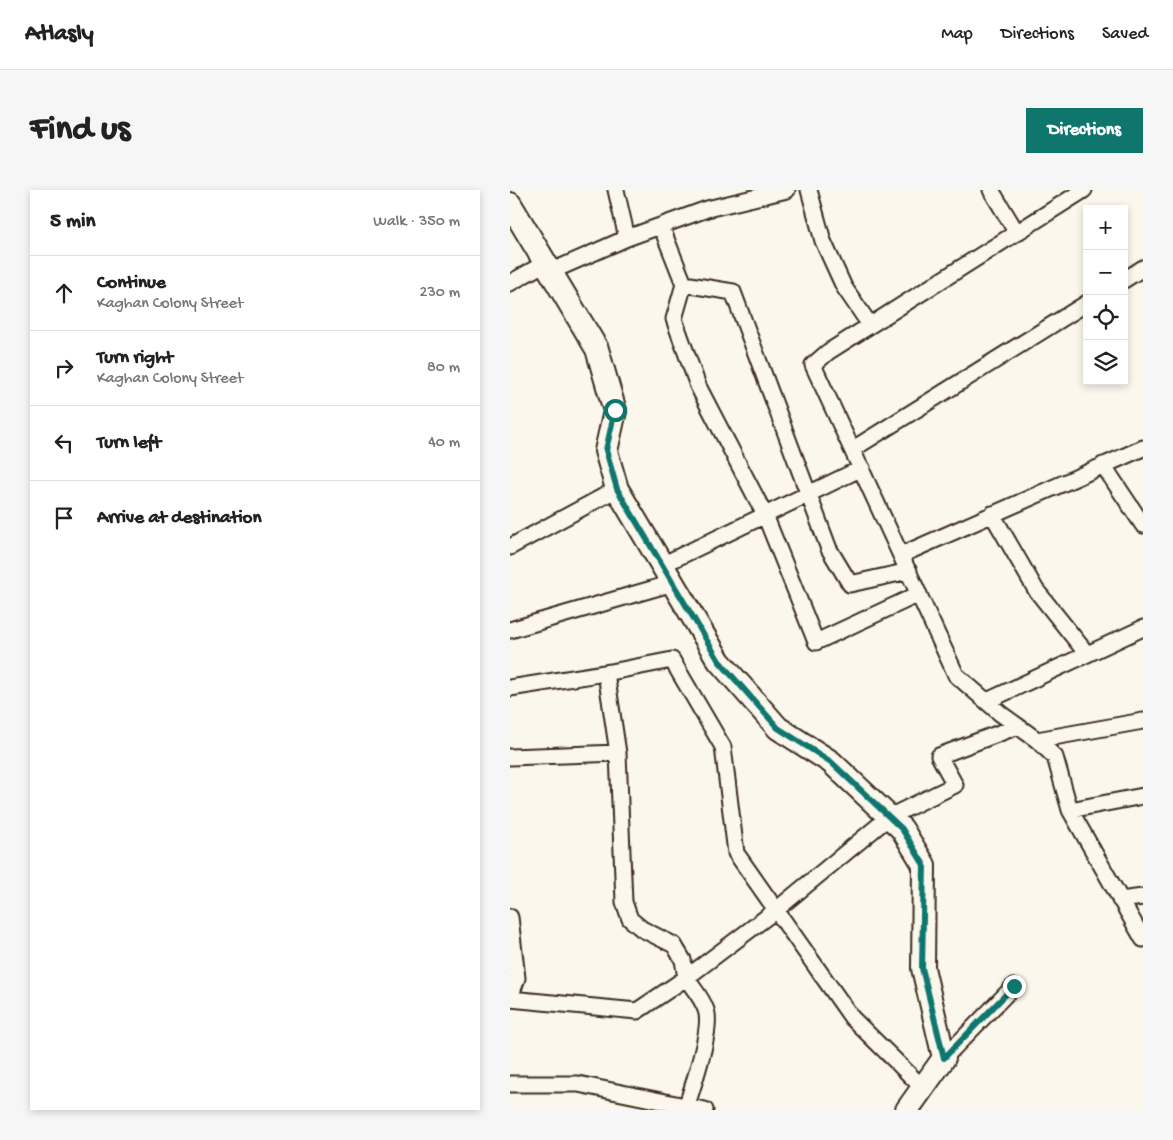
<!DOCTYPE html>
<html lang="en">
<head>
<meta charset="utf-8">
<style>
  body { margin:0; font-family:"Gochi Hand",sans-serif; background:#f6f6f6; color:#222 }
  .controls { position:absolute; right:15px; top:15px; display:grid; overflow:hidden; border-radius:0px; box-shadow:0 2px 8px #0003 }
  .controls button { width:45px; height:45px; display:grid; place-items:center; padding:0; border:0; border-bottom:1px solid #e0e0e0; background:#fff; color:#222; font:25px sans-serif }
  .stop { position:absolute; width:15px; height:15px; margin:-11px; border:4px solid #0f766e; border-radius:50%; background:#fff }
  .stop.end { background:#0f766e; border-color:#fff; box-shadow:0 1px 5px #0008 }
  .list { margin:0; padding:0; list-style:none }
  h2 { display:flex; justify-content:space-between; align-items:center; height:65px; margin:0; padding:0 20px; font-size:21px }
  h2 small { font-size:16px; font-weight:400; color:#767676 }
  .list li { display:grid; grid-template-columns:32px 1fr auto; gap:15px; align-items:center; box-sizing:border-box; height:75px; padding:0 20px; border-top:1px solid #e0e0e0 }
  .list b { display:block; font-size:19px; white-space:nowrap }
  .list p { margin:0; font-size:16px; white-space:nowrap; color:#767676 }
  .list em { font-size:16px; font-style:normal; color:#767676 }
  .icon { flex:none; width:28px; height:28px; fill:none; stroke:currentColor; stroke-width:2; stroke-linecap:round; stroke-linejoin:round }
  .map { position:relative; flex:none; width:633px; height:920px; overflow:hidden; border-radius:0px }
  header { display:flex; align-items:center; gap:30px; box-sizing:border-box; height:70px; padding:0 25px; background:#fff; border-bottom:1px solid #e0e0e0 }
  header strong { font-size:24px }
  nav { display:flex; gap:28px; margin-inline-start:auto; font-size:18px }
  .intro { display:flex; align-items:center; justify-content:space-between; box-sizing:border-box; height:120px; padding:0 30px }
  h1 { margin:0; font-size:35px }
  .button { padding:12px 22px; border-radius:0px; background:#0f766e; color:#fff; font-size:18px; font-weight:700 }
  main { display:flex; gap:30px; padding:0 30px }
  aside { flex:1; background:#fff; border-radius:0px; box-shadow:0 2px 8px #0003 }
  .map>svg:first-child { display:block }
</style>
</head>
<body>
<header>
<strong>Atlasly</strong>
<nav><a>Map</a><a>Directions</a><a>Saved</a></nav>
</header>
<div class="intro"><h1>Find us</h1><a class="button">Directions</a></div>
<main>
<aside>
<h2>5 min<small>Walk · 350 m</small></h2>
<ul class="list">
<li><svg class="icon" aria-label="ahead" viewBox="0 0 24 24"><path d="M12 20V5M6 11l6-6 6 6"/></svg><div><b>Continue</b><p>Kaghan Colony Street</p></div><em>230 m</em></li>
<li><svg class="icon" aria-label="right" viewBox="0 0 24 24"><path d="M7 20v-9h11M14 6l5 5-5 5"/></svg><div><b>Turn right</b><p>Kaghan Colony Street</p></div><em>80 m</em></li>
<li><svg class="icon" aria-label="left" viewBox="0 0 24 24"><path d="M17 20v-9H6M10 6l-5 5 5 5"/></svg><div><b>Turn left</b></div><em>40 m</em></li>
<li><svg class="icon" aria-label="arrive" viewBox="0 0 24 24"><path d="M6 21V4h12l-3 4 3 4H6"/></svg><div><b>Arrive at destination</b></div></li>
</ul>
</aside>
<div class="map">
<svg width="633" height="920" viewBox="0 0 633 920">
  <rect width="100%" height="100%" fill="#fbf7ec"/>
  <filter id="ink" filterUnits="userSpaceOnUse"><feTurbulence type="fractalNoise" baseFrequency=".02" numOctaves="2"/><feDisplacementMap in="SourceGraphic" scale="10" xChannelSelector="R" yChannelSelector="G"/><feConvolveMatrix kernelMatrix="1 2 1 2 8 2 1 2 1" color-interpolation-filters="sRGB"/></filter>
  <g filter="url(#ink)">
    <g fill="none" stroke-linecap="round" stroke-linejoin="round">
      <defs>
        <path id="street" d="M106,0L117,48
          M299,0L313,51L334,97L360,135
          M481,0L507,43
          M574,0L318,162L303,175L446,485L491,524L527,550L545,567L560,620L633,749
          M151,36L174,94L164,129L188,196L255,325L306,452L409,404
          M42,81L117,48L197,19L277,0
          M614,90L633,78
          M0,93L37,72
          M174,94L223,102L319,359L340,394L399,381
          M343,259L577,113
          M593,275L633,335
          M482,324L526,400L577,464
          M0,357L107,299
          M391,365L633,258
          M152,375L352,278
          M0,440L163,393
          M96,483L108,563
          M0,498L101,482L162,470L213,557L226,663L342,828L413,898
          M477,511L633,438
          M527,550L633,531
          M0,567L108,563L114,712L120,729L132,739L164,755L173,770L176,788L266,720L379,627L445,595L429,566L508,536
          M560,620L633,606
          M610,710L633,707
          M0,727L7,788L0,808
          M0,809L127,821L176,788C183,798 192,808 196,820C203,838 183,895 177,915
          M434,868L503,797
          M0,894H68L195,920"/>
        <path id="secondary" d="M0,14L87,159L105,221L96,261L107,299L209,471L268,538L321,572L392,639L414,675L413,778L434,868L397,920"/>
      </defs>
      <!-- street casing -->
      <use href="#street" stroke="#3b2a1e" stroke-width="19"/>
      <!-- secondary casing -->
      <use href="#secondary" stroke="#3b2a1e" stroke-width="26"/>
      <!-- street -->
      <use href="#street" stroke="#fbf7ec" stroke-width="15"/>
      <!-- secondary -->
      <use href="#secondary" stroke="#fbf7ec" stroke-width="22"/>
    </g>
  </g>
  <g fill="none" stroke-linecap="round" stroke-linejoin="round" filter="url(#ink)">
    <!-- route -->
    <path stroke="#0f766e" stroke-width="6" d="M105,220L96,260L107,299L209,471L268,538L321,572L392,639L414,675L412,778L434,868L504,796"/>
  </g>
</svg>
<div class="controls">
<button>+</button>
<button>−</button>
<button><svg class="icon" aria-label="locate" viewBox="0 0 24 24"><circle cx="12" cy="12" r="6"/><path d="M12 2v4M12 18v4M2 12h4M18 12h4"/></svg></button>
<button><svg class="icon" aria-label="layers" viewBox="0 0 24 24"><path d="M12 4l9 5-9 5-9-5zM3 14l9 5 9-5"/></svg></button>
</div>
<div class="stop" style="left:105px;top:220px"></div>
<div class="stop end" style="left:504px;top:796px"></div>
</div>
</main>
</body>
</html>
